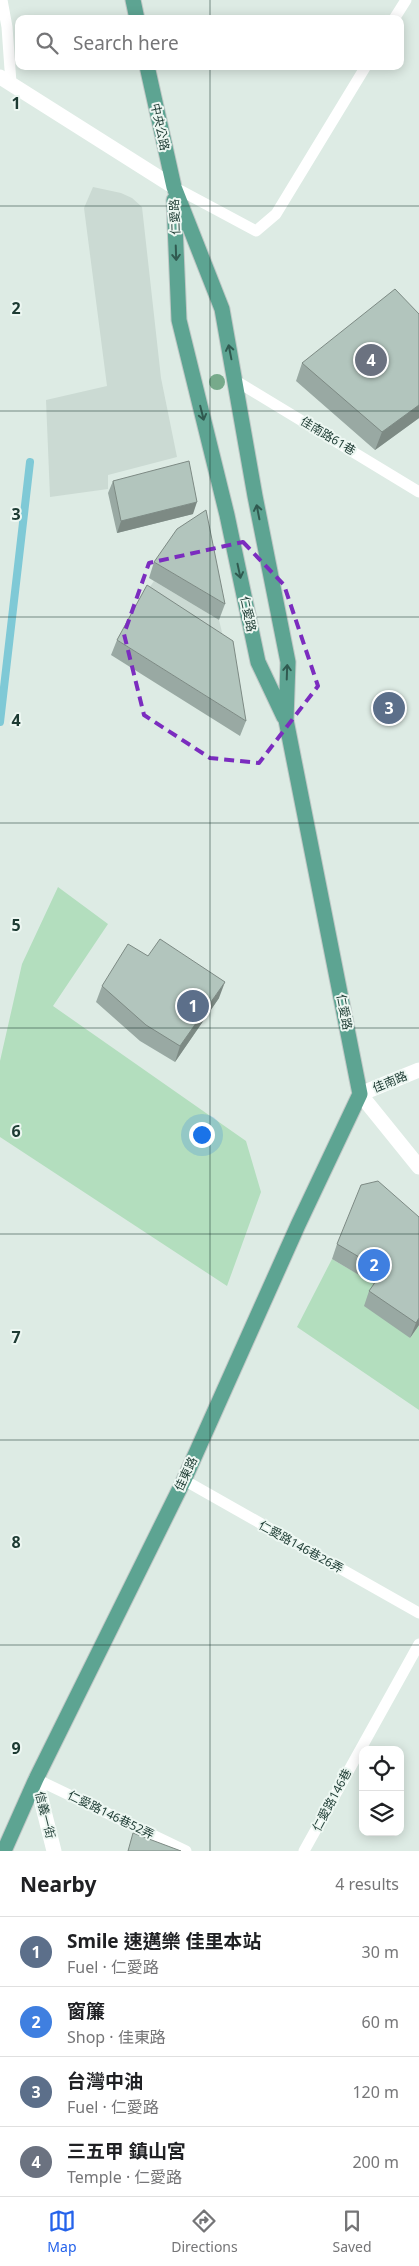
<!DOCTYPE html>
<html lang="en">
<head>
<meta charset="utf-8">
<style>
  body { margin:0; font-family:"Noto Sans","Noto Sans TC",sans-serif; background:#f2f2f2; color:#202124 }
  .controls { position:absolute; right:15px; bottom:15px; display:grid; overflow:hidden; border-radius:10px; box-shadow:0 2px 12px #0003 }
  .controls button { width:45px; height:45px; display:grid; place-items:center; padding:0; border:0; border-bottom:1px solid #e0e0e0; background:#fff; color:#202124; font:25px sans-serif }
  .you { position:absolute; left:201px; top:1134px; width:18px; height:18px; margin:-12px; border:4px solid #fff; border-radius:50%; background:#1a73e8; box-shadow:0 0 0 8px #1a73e833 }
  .badge { display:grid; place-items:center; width:32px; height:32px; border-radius:50%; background:#2563eb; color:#fff; font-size:16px; font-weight:700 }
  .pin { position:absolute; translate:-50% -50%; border:2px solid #fff; box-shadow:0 1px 5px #0006 }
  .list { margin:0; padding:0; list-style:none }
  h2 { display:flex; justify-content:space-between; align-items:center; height:65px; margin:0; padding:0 20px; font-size:21px }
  h2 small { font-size:16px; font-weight:400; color:#757577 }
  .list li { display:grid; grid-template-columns:32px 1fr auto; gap:15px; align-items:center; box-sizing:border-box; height:70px; padding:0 20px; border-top:1px solid #e0e0e0 }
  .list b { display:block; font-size:19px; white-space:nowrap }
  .list p { margin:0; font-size:16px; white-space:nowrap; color:#757577 }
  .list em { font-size:16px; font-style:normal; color:#757577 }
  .icon { flex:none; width:28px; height:28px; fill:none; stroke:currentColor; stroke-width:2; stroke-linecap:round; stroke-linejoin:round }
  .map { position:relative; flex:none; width:419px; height:1851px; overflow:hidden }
  .search { position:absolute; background:#fff; box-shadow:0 2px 12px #0003; left:15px; right:15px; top:15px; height:55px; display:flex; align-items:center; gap:12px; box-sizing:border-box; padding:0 18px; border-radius:10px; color:#757577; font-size:19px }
  .sheet { height:345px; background:#fff }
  nav { display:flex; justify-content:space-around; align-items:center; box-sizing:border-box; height:70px; border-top:1px solid #e0e0e0; background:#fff; font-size:14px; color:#757577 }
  nav a { display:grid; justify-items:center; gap:2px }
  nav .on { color:#2563eb }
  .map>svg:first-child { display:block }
</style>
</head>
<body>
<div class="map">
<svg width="419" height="1851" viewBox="0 0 419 1851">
  <rect width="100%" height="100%" fill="#ddebe4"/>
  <!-- built -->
  <path fill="#cbdad3" d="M93,187L121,193L132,198L142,207L161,378L177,457L108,475V489L50,497L46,400L107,386L84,208Z
    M154,581L219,620L228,657L141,600Z"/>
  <!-- green -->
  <path fill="#b3debe" d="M58,887L108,924L53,1006L246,1141L261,1192L227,1286L0,1137V1061L22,964Z
    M332,1259L378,1286L410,1338L419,1325V1410L297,1327Z"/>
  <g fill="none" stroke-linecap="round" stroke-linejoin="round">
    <!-- stream -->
    <path stroke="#7fc9d6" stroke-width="8" d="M0,722L30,462"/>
    <defs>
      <path id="primary" d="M133,0L137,19
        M174,200L179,320L227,515L258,662L284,717
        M4,1851L36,1779L184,1480L298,1225L360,1094L286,720L288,662L255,496L222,309L174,187L147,66"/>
    </defs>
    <!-- primary casing -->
    <use href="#primary" stroke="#c0c8c6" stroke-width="17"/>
    <!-- service -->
    <path stroke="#fff" stroke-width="11" d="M2,0L7,27L11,83
      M394,19L406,0
      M174,187L256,231L276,214L366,66
      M236,381L419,492
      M184,1480L419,1613
      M36,1779L186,1851
      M304,1851L419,1644"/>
    <!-- minor -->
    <path stroke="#fff" stroke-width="15" d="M360,1094L419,1167
      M36,1779L54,1851"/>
    <!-- tertiary -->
    <path stroke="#fff" stroke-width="15" d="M0,77L174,187
      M360,1094L419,1070"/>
    <!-- primary -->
    <use href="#primary" stroke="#5da492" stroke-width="15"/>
  </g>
  <!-- trees -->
  <circle fill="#77aa8b" cx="217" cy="382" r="8"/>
  <!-- wall -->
  <path fill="#99a9a3" d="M419,314V418L375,450L296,381L302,363Z
    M113,481L193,514L117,533L108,493Z
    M154,562L225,604L219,620L149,578Z
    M117,640L246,721L240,736L111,655Z
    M102,986L219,998L175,1062L140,1041L96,1002Z
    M419,1217V1325L410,1338L364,1306L369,1291L374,1284L332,1259L337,1244Z"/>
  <!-- shaded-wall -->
  <path fill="#7d8a84" d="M419,405V418L375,450L382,432Z
    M197,502L193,514L117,533L121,521Z
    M225,982L219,998L175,1062L180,1046Z
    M419,1318V1325L410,1338L416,1323Z"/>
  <!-- building -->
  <path fill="#b2c5bd" stroke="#7d8a84" d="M395,289L419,314V405L382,432L302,363Z
    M189,461L197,502L121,521L113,481Z
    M206,510L225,604L154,562L177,529Z
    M147,585L233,641L246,721L117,640Z
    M160,939L225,982L180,1046L146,1025L102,986L128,944L148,956Z
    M378,1181L419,1217V1318L416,1323L369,1291L383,1271L337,1244L361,1185Z
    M133,1833L181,1851H128Z"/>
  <!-- one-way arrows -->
  <defs><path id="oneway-shaft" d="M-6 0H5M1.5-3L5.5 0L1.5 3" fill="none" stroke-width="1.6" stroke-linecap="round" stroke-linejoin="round" transform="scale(1.25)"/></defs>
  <g stroke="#305a50">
    <use href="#oneway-shaft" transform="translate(176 253) rotate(88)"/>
    <use href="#oneway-shaft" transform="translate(230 352) rotate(-101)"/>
    <use href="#oneway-shaft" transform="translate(202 413) rotate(76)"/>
    <use href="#oneway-shaft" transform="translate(258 512) rotate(-101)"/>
    <use href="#oneway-shaft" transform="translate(239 571) rotate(78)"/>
    <use href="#oneway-shaft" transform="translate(287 672) rotate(-88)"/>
  </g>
  <!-- marked area -->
  <path fill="none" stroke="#7b2cbf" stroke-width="4" stroke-dasharray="10 6" stroke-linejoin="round" d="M243,542L284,585L318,686L259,763L210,758L144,715L124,634L149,563Z"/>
  <!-- grid -->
  <path fill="none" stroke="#1d3b33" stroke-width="1" stroke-opacity="0.55" d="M210,0V19M210,66V1851M0,206H419M0,411H419M0,617H419M0,823H419M0,1028H419M0,1234H419M0,1440H419M0,1645H419"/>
  <g text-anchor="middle" stroke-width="4" stroke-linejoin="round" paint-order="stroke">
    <!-- street labels -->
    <g font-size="12" fill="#1d3b33" stroke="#edf7f2">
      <text transform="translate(160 127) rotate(78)" y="4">中央公路</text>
      <text transform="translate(175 217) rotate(-92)" y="4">仁愛路</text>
      <text transform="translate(328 436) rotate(31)" y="4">佳南路61巷</text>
      <text transform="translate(248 614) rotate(78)" y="4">仁愛路</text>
      <text transform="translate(344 1012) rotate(79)" y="4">仁愛路</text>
      <text transform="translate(390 1082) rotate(-22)" y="4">佳南路</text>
      <text transform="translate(186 1474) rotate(-65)" y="4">佳東路</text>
      <text transform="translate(301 1547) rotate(29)" y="4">仁愛路146巷26弄</text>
      <text transform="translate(332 1800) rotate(-62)" y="4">仁愛路146巷</text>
      <text transform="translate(45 1815) rotate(76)" y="4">信義一街</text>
      <text transform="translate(111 1815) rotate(26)" y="4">仁愛路146巷52弄</text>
    </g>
  </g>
  <g font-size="16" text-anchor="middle" font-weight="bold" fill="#1d3b33" stroke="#edf7f2" stroke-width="4" stroke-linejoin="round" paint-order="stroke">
    <text x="16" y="109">1</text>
    <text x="16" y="314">2</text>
    <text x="16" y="520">3</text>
    <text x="16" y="726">4</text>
    <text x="16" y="931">5</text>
    <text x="16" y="1137">6</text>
    <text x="16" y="1343">7</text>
    <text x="16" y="1548">8</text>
    <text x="16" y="1754">9</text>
  </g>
</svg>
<div class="controls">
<button><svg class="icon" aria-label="locate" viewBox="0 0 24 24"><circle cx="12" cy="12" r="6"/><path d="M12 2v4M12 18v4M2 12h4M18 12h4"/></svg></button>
<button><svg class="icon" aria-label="layers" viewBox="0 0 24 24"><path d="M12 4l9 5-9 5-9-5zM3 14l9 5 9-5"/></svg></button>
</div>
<div class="you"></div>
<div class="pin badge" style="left:193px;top:1006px;background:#5c6f8a">1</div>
<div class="pin badge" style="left:374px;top:1265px;background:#3f7fe0">2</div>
<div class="pin badge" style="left:389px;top:708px;background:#5c6f8a">3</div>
<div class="pin badge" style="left:371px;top:360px;background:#6b7280">4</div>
<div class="search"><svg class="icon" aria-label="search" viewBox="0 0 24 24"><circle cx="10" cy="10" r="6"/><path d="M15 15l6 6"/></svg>Search here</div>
</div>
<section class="sheet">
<h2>Nearby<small>4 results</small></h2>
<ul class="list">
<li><span class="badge" style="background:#5c6f8a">1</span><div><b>Smile 速邁樂 佳里本站</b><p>Fuel · 仁愛路</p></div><em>30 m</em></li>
<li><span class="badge" style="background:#3f7fe0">2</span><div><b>窗簾</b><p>Shop · 佳東路</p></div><em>60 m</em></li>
<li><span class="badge" style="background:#5c6f8a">3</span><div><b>台灣中油</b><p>Fuel · 仁愛路</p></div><em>120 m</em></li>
<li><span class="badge" style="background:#6b7280">4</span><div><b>三五甲 鎮山宮</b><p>Temple · 仁愛路</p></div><em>200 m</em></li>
</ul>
</section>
<nav>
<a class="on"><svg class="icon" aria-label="map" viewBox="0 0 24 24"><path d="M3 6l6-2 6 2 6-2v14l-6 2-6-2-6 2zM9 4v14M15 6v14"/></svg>Map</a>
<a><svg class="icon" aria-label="directions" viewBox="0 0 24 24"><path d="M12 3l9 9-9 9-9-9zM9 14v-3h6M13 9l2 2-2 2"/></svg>Directions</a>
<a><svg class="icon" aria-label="saved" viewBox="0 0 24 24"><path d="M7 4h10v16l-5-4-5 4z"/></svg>Saved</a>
</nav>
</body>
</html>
